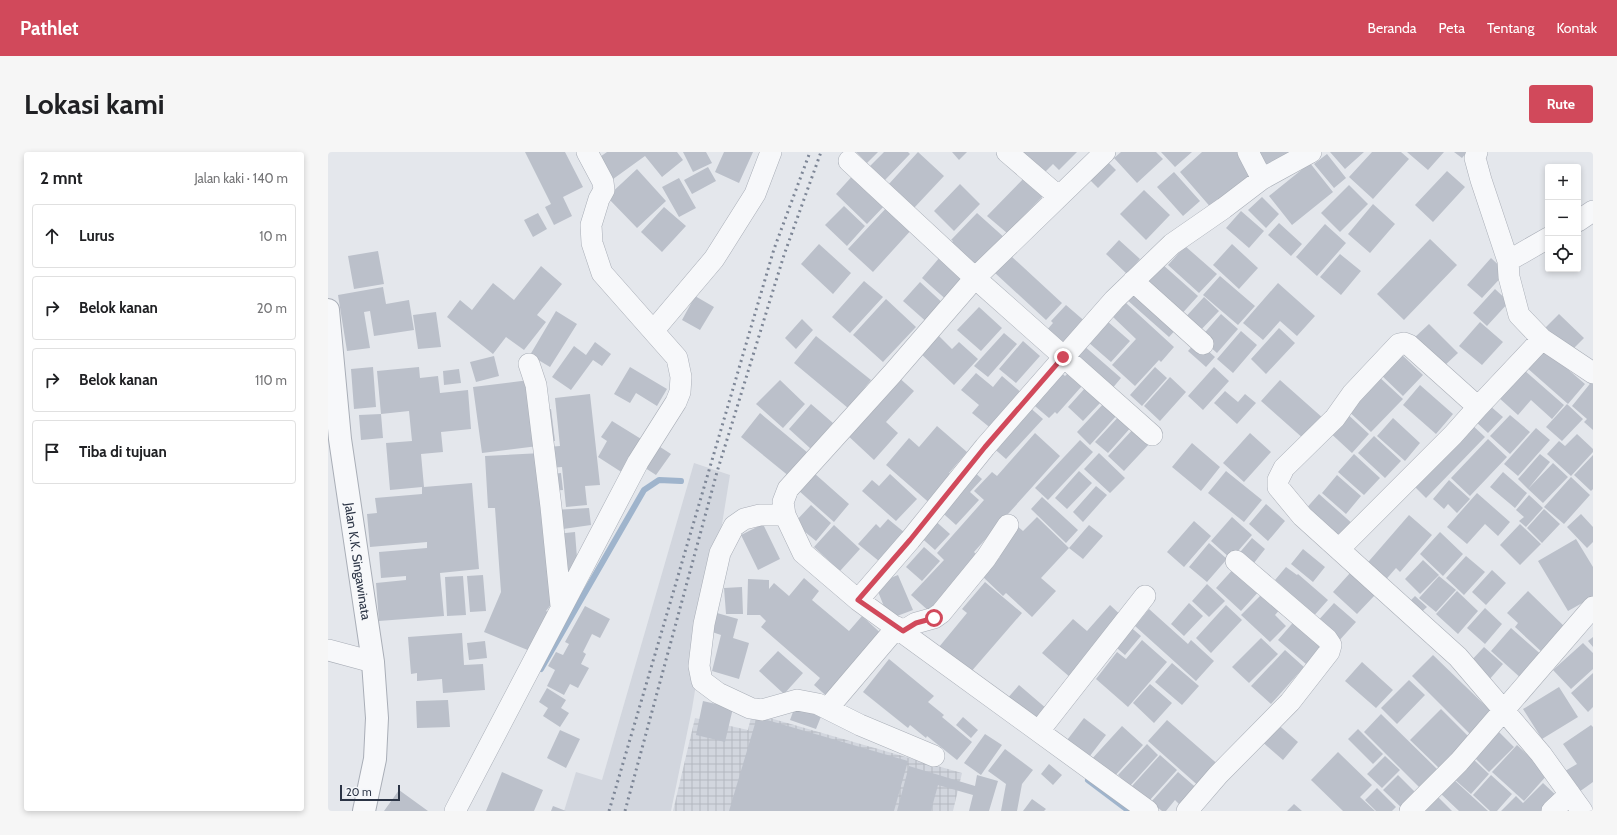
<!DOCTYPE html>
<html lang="id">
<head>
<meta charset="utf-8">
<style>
  body { margin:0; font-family:Cabin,sans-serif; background:#f6f6f6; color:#202124 }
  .controls { position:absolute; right:12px; top:12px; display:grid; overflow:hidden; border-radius:4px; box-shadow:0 2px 6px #0003 }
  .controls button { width:36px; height:36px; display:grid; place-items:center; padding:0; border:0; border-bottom:1px solid #e0e0e0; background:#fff; color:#202124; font:20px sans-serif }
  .scale { position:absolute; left:12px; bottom:10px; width:60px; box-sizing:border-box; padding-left:4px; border:2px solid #2b3445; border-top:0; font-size:11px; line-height:14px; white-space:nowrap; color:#2b3445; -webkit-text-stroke:3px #f4f6f9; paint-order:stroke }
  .stop { position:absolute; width:12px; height:12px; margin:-9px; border:3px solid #d1495b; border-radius:50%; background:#fff }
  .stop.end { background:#d1495b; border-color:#fff; box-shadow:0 1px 4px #0008 }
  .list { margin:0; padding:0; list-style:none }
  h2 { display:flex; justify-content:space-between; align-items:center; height:52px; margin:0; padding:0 16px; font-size:17px }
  h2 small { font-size:13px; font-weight:400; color:#757577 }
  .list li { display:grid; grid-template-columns:26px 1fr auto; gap:12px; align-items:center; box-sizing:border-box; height:64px; margin:0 8px 8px; padding:0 8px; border:1px solid #e0e0e0; border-radius:4px }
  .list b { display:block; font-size:15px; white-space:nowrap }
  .list em { font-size:13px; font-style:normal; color:#757577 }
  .icon { flex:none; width:22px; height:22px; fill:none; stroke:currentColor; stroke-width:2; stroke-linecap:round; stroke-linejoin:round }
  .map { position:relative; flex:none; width:1265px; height:659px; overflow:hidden; border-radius:4px }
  header { display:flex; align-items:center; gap:24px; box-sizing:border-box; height:56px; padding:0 20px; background:#d1495b; color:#fff }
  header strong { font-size:19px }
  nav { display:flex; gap:22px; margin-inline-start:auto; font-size:14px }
  .intro { display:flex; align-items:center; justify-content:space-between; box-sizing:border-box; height:96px; padding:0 24px }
  h1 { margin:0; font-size:28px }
  .button { padding:10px 18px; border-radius:4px; background:#d1495b; color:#fff; font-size:14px; font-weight:700 }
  main { display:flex; gap:24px; padding:0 24px }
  aside { flex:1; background:#fff; border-radius:4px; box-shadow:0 2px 6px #0003 }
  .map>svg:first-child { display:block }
</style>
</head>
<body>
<header>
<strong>Pathlet</strong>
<nav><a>Beranda</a><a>Peta</a><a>Tentang</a><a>Kontak</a></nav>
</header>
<div class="intro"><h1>Lokasi kami</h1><a class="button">Rute</a></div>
<main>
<aside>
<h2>2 mnt<small>Jalan kaki · 140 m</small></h2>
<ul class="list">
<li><svg class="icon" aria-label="ahead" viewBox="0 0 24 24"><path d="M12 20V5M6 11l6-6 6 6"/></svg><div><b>Lurus</b></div><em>10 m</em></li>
<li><svg class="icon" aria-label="right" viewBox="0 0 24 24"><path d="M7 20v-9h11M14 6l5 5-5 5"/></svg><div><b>Belok kanan</b></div><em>20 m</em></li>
<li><svg class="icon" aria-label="right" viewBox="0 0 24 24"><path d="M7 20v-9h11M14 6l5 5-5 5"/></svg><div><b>Belok kanan</b></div><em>110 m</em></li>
<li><svg class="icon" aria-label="arrive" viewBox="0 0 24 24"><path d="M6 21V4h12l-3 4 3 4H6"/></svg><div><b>Tiba di tujuan</b></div></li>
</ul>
</aside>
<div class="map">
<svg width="1265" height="659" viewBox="0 0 1265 659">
  <defs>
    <pattern id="industrial-grid" width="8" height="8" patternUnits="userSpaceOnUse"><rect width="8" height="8" fill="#d2d6de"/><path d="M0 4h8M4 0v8" fill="none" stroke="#b4b8c0"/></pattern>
  </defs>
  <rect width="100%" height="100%" fill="#e4e7ec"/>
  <!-- built -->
  <path fill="#d2d6de" d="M366,311L402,323L364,557L343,659H236L248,620L274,628Z"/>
  <!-- industrial -->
  <path fill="url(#industrial-grid)" d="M424,561L634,621L625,659H345L367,566L420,578Z"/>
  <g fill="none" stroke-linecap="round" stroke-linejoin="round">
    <!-- stream -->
    <path stroke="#9fb4cc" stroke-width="6" d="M213,517L316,338L331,328L353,329
      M760,628L801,659"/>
  </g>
  <!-- building -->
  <path fill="#bbc0ca" d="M197,0H237L255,35L235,45L244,64L226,73L217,55L223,52Z
    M279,0H349L355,8L334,25L317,4L281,30L266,9Z
    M355,0H378L384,11L365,20Z
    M396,0H425L411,31L387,20Z
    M528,0H550L539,11Z
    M556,0H580L582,2L557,28L542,14Z
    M590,0L616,24L586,56L560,33Z
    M624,0H639L631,8Z
    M692,0H749L731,18L725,12L711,26Z
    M793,0H828L835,7L809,31L786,6Z
    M833,0H864L847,15Z
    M874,0H913L929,18L885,58L852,20Z
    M928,0H968L939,18Z
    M1002,0H1036L1017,17Z
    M1044,0H1073L1081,7L1045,47L1021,25Z
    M1079,0H1116L1100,18Z
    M1126,0H1139L1134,6Z
    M999,2L1018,26L1006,36L986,12Z
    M774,4L788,18L770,36L756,22Z
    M982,11L1005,40L964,73L941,44Z
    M380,15L388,29L364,42L356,28Z
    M309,17L338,49L309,76L279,45Z
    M1119,19L1137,35L1105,70L1087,53Z
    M846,20L872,49L855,64L829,35Z
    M527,21L559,51L539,72L508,42Z
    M701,21L721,38L679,81L659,64Z
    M351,26L368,56L351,65L334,35Z
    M632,32L652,52L626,79L606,59Z
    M1021,33L1040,52L1012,80L993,61Z
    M816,38L842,63L818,88L792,62Z
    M934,45L951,62L938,76L920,58Z
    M1045,52L1067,72L1042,101L1020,82Z
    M561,53L585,76L545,120L520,97Z
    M516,54L537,74L519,94L497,73Z
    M336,55L358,74L334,100L313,80Z
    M913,59L936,79L921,96L898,76Z
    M210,61L219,77L205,85L196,68Z
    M649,61L678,87L644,119L619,95L625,89L623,88Z
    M951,71L974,92L963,104L940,83Z
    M997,72L1018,91L989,124L968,105Z
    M1102,87L1129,113L1076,168L1049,142Z
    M791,88L812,107L799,122L778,102Z
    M491,92L523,121L505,142L473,112Z
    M904,92L930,116L911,137L885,113Z
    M857,94L889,122L871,141L840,113Z
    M50,99L56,132L26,137L20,104Z
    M1012,102L1033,119L1013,143L992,125Z
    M683,104L734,151L718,168L667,121Z
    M612,105L640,130L622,151L594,126Z
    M1163,106L1178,120L1154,146L1139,133Z
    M834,112L870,144L850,166L815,134Z
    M213,114L234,132L209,163L218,170L196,198L178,185L165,202L119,165L132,148L144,158L165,131L186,148Z
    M892,124L927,154L910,173L875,143Z
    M536,129L555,145L522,181L504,165Z
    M592,130L618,154L601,172L575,149Z
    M950,131L987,164L969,184L952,169L935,188L915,171Z
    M55,135L58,152L81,148L86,178L46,184L42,159L36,160L42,196L19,199L10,143Z
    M809,135L852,173L841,185L798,147Z
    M1167,137L1181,150L1159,174L1145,161Z
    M367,144L386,155L372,178L354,168Z
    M876,145L891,159L868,183L853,170Z
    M558,147L588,175L555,210L525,183Z
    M798,151L846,195L833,210L831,208L807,234L784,213L808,187L785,165Z
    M738,153L760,172L737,196L718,179L725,171L723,169Z
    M651,155L674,176L653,199L629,178Z
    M228,159L249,172L222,215L202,203Z
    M108,160L113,195L90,197L85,163Z
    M893,162L910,177L889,201L872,186Z
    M1231,162L1256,186L1242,200L1217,176Z
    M474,167L485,178L468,197L457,186Z
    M779,169L802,189L783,210L760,190Z
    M1152,170L1175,190L1154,213L1131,194Z
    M1101,172L1130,201L1115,215L1086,186Z
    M951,176L967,191L938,222L923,207Z
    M913,179L929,193L905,221L889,207Z
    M676,181L689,192L660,225L646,214Z
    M609,182L624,197L631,190L650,207L626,233L591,200Z
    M488,184L543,228L520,256L466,211Z
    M695,189L712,204L688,231L671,217Z
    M869,189L887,205L878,215L860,199Z
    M267,190L283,202L274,214L265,208L243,238L224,225L246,194L258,203Z
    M755,193L793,226L778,244L740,211Z
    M1215,196L1257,232L1240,252L1198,215Z
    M1071,200L1095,223L1075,244L1051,221Z
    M166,204L171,224L148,230L142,210Z
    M45,215L48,255L26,257L23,217Z
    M91,215L92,226L110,224L112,241L140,238L143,277L113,280L115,300L93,302L96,335L144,331L151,417L112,421L116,464L51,469L48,431L78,428V424L53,426L51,400L99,396V390L42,395L39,362L49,361L47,346L94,342V335L62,338L58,291L84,289L81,259L53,262L55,286L33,288L31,263L53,262L49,219Z
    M302,215L339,237L329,254L308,241L302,251L286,242Z
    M827,215L839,226L814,254L802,243Z
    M886,215L901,229L875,258L860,244Z
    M131,217L133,231L116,233L115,219Z
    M1195,217L1236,253L1224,267L1203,248L1190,263L1170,245Z
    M730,218L737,224L740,221L754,234L729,262L727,260L721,266L701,249Z
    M648,221L665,235L674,224L695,242L665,278L644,261L651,253L633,238Z
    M1049,223L1075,247L1043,280L1017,256Z
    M569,224L586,239L558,270L570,281L546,308L517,281Z
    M842,225L858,240L832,269L816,254Z
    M201,228L210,294L154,301L145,235Z
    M452,228L477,252L455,276L428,252Z
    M952,228L996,267L977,288L933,249Z
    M1265,228V278L1256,270L1259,267L1244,254Z
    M1092,233L1125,262L1108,282L1075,253Z
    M758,235L773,250L755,269L740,255Z
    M897,239L910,250L917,242L928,251L909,272L886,251Z
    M262,242L272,333L257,334L259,353L238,355L234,315L221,316L219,295L232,294L227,246Z
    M777,250L790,262L762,293L749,280Z
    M483,252L505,271L483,297L461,277Z
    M1239,252L1255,267L1234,289L1218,275Z
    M699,253L715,267L678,307L662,293Z
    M1161,253L1175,265L1160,281L1147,269Z
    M223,257L227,289L217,290L214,258Z
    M1015,258L1041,282L1024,301L998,277Z
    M432,261L480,301L462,325L413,285Z
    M793,262L805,273L780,301L767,290Z
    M1182,263L1202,280L1182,302L1162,284Z
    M1065,266L1092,291L1077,309L1049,284Z
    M284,269L318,290L298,323L270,305L279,289L273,285Z
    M1142,271L1157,285L1098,346L1081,329Z
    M609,274L639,300L621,321L628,327L605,354L558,313L581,286L591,295Z
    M808,274L824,289L796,319L780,304Z
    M1208,276L1222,288L1190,324L1176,312Z
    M707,281L732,304L646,400L653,407L603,461L583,443L616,408L609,401L656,348L646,339L664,320L669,324Z
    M922,281L943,300L916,330L895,311Z
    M1249,282L1265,297V300L1243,324L1219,302L1231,289L1237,294Z
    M1046,284L1073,309L1057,326L1030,301Z
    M1160,287L1179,305L1142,344L1123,326Z
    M752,288L765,300L720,348L707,336Z
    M326,291L343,302L328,323L311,312Z
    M864,291L892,315L873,339L844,315Z
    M214,301L229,445L218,459L224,462L207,501L156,480L173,440L167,356H160L157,304Z
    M771,301L797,326L782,341L756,317Z
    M1026,302L1052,326L1036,343L1010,320Z
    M1212,302L1222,310L1200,337L1190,327Z
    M1265,303V337L1263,339L1246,323Z
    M1225,311L1240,325L1215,351L1200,337Z
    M643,317L654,327L642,340L651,348L628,373L609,356Z
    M751,319L764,331L739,357L727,346Z
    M898,319L934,348L916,370L880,341Z
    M1175,320L1199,341L1187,356L1162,335Z
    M233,321L235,338L224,339L223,322Z
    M486,321L521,352L506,370L470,338Z
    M562,322L589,347L568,369L534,339L544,328L551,334Z
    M1009,323L1033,344L1018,362L994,341Z
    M1243,325L1262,343L1236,372L1216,355Z
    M1121,328L1142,347L1129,361L1120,352L1116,357L1105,347Z
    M768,334L779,343L755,370L745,360Z
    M1149,341L1182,370L1170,384L1157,372L1139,392L1119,375Z
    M991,342L1026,373L1010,391L975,360Z
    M1201,343L1215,356L1198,375L1191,369L1196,365L1188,358Z
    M714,345L750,378L738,391L703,357Z
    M938,352L957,369L940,389L921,372Z
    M483,353L503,371L488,389L466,371Z
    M261,356L263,373L228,378L226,358Z
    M1216,357L1232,372L1214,391L1199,376Z
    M1253,362L1265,375V390L1259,396L1239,375Z
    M1081,363L1104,383L1072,420L1068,416L1054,432L1035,416Z
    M709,365L741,396L761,373L775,384L755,407L741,396L713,426L728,439L704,465L678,441L675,444L654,424L672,405L664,398L688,373L695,379Z
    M904,365L924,383L903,407L883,389Z
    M604,366L622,382L607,398L589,382Z
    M560,367L582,385L557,414L530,392L548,372L552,376Z
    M866,369L883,384L856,415L839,400Z
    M435,372L452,407L430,418L413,383Z
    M1192,372L1213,392L1192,413L1172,393Z
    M506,373L532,397L512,419L486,395Z
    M247,380L250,419L232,421L228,382Z
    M1112,380L1135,402L1115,424L1092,402Z
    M924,386L937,397L922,416L908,405Z
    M1248,387L1265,415V445L1240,459L1210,409Z
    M881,391L899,407L879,430L861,415Z
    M596,395L612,409L594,429L578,415Z
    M975,397L997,415L985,430L963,412Z
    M1138,404L1157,420L1136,443L1118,426Z
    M1095,408L1111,423L1092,442L1077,427Z
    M908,414L933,437L913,459L888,436Z
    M958,415L969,423L970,422L1000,448L983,467L953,441L957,437L947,428Z
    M1164,418L1178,431L1158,453L1144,440Z
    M1022,421L1047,443L1029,462L1005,440Z
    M155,423L158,459L142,460L139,424Z
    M570,423L585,458L561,467L547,432Z
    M135,424L138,463L119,464L117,425Z
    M1111,424L1128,438L1108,460L1091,446Z
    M476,426L491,439L484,448L521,479L534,464L557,485L503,548L486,533L492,526L433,475L438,469L432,463H419L420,427L441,428V437L446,431L461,444Z
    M657,430L694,461L642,521L611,495L639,461L634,457Z
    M879,432L897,449L881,465L864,449Z
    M414,435L415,462H398L396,436Z
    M938,438L955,454L947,463L958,474L942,490L913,463Z
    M1129,439L1150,459L1130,482L1108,462Z
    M1200,439L1239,477L1216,502L1187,475L1190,471L1179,461Z
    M1087,444L1099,455L1088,465L1077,454Z
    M861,451L875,464L856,484L843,472Z
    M1006,451L1028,470L1009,491L987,472Z
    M782,453L797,467L743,526L714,501L745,467L759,479Z
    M898,453L914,468L883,501L868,486Z
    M257,454L282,467L272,486L264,482L255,500L258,502L253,512L261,516L250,536L242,532L236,543L219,534L227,518L220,514L228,500L235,503L241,492L237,490Z
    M1157,456L1174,472L1157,492L1139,476Z
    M821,457L860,492L863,488L886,509L868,529L807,474Z
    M389,461L410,467L405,486L421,491L411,527L384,519L393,483L384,480Z
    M969,466L998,490L978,512L950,488Z
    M799,472L813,484L797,503L783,491Z
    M1183,476L1216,505L1195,528L1163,499Z
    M134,481L136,513L155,512L157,538L115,541L114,527L89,529V521L83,522L80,485Z
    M1265,485V495L1260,489Z
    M933,486L950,502L921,531L904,515Z
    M814,488L839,510L800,555L768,527L789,500L798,507Z
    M157,489L159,506L141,508L139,491Z
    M1255,491L1265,501V517L1243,537L1225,518Z
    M1156,495L1175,512L1160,529L1141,511Z
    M957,498L976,515L943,552L923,534Z
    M450,499L475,521L456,542L431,519Z
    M1105,503L1167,563L1145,585L1084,524Z
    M561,507L606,544L600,550L616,563L614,565L644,590L629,608L599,584L598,586L582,573L580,576L535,540Z
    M1034,510L1065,538L1048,556L1017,529Z
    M844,511L871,534L854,553L827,530Z
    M1265,521V555L1260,560L1243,541Z
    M1081,528L1097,543L1069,572L1053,556Z
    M822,532L844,551L826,571L805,551Z
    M691,533L719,557L707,572L678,548Z
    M1231,535L1250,565L1214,587L1195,557Z
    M219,536L238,548L233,556L241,561L232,575L215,564L220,556L211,550Z
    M120,548L122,575L89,576L88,549Z
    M375,549L405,556L397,590L368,583Z
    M468,552L494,562L488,577L462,568Z
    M1113,557L1144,588L1113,618L1082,588Z
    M1053,562L1109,617L1091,635L1036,580Z
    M429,565L580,609L566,659H401Z
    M635,565L650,578L643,586L628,573Z
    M756,566L778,583L758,609L736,592Z
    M839,568L893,615L874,637L820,589Z
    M946,569L970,590L955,608L931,587Z
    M1263,573L1265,575V630L1251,640L1237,619L1249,612L1235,592Z
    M794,574L815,593L783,628L762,609Z
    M1030,577L1055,602L1045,612L1020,587Z
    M232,578L252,587L238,616L219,606Z
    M1171,580L1186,595L1161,620L1146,605Z
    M657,582L674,593L653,623L636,611Z
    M819,592L830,603L802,634L790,623Z
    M1189,593L1220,622L1196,649L1164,620Z
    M677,597L705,618L694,632L689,659H673L678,632L660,619Z
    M1010,600L1044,633L1032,645L1047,659H1015L983,628Z
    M832,603L849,618L821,649L804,634Z
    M1057,604L1072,618L1054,636L1039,622Z
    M1144,606L1161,622L1143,642L1125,626Z
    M721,612L734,623L725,633L713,622Z
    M581,614L647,634L649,623L670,629L661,659H641L645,643L610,633L603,659H569Z
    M174,620L215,638L206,659H158Z
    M850,620L872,639L856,657L847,648L838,659H834L823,650Z
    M1070,623L1091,644L1076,658L1055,638Z
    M1163,623L1184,642L1169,659H1162L1145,643Z
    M1125,627L1160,659H1131L1112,641Z
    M1215,631L1231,646L1219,659H1173L1188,644L1195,651Z
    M1049,636L1068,655L1064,659H1048L1037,648Z
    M71,638L100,659H56Z
    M1108,643L1124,659H1091Z
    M704,647L718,657L716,659H695Z
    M966,652L974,659H959Z
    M225,654L238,659H223Z"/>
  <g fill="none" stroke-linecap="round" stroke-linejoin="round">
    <defs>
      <path id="minor" d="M679,0L730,44
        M777,0L647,126L564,222L460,337L455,350L457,363L475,401L530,448L820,659
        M920,0L934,27
        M1149,0L1147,6L1153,28L1180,109
        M521,9L647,126L824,283
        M1250,69L1265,59
        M1220,86L1180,109L1181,125L1191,163L1214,187L1265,221
        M805,129L875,192
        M326,178L386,107L427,42L443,0
        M1214,187L1150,255L1081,193L1076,191L1071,192L1024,242L1007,266L956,316L950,328V335L974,364L1130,505L1213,602L1254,659
        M201,212L208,233L223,355L233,454
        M457,363H432L416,367L406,374L392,401L376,472L371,514L374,529L390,541L422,556L434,558L469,548L490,552L532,573L606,604
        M1011,397L1125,283L1150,255
        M530,448L582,388L657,295L786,148L844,92L896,56L934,27L983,0
        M575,479L588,471L606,466L613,461L658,406L680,373
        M0,498L45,510
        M500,556L569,475
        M711,579L817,444
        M127,659L310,310L348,250L352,240L353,225L349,206L274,121L264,91L263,73L271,47L276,38L275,30L259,0
        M859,659L890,623L962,550L1001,500L1003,493L999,487L908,409
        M1082,659L1131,610L1265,455
        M1224,659L1242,642"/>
      <g id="tertiary">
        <path id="s1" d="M0,158L12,287L45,510L49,566L47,607L36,659"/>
      </g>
    </defs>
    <!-- minor casing -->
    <use href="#minor" stroke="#a9aeb7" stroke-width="22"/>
    <!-- tertiary casing -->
    <use href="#tertiary" stroke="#a9aeb7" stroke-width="24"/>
    <!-- minor -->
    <use href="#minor" stroke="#f7f8fa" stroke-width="21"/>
    <!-- tertiary -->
    <use href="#tertiary" stroke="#f7f8fa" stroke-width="22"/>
    <!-- rail -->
    <path stroke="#7d8696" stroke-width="3" stroke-dasharray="2 4" stroke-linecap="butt" d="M281,659L446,97L482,0
      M297,659L389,320L456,103L493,0"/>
  </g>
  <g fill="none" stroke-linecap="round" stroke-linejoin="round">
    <!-- route -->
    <path stroke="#d1495b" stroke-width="5" d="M606,466L588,471L575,479L530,448L582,388L657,295L735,205"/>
  </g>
  <g text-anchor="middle" stroke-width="3" stroke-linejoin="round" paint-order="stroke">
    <!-- street labels -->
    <g font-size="13" fill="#2b3445" stroke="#f4f6f9">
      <text dy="5" stroke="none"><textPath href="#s1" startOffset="253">Jalan K.K. Singawinata</textPath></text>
    </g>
  </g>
</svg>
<div class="controls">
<button>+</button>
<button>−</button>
<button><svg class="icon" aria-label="locate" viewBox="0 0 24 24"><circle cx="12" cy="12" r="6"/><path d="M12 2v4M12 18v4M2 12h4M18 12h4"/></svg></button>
</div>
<div class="scale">20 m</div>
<div class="stop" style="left:606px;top:466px"></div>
<div class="stop end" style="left:735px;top:205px"></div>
</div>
</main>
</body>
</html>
